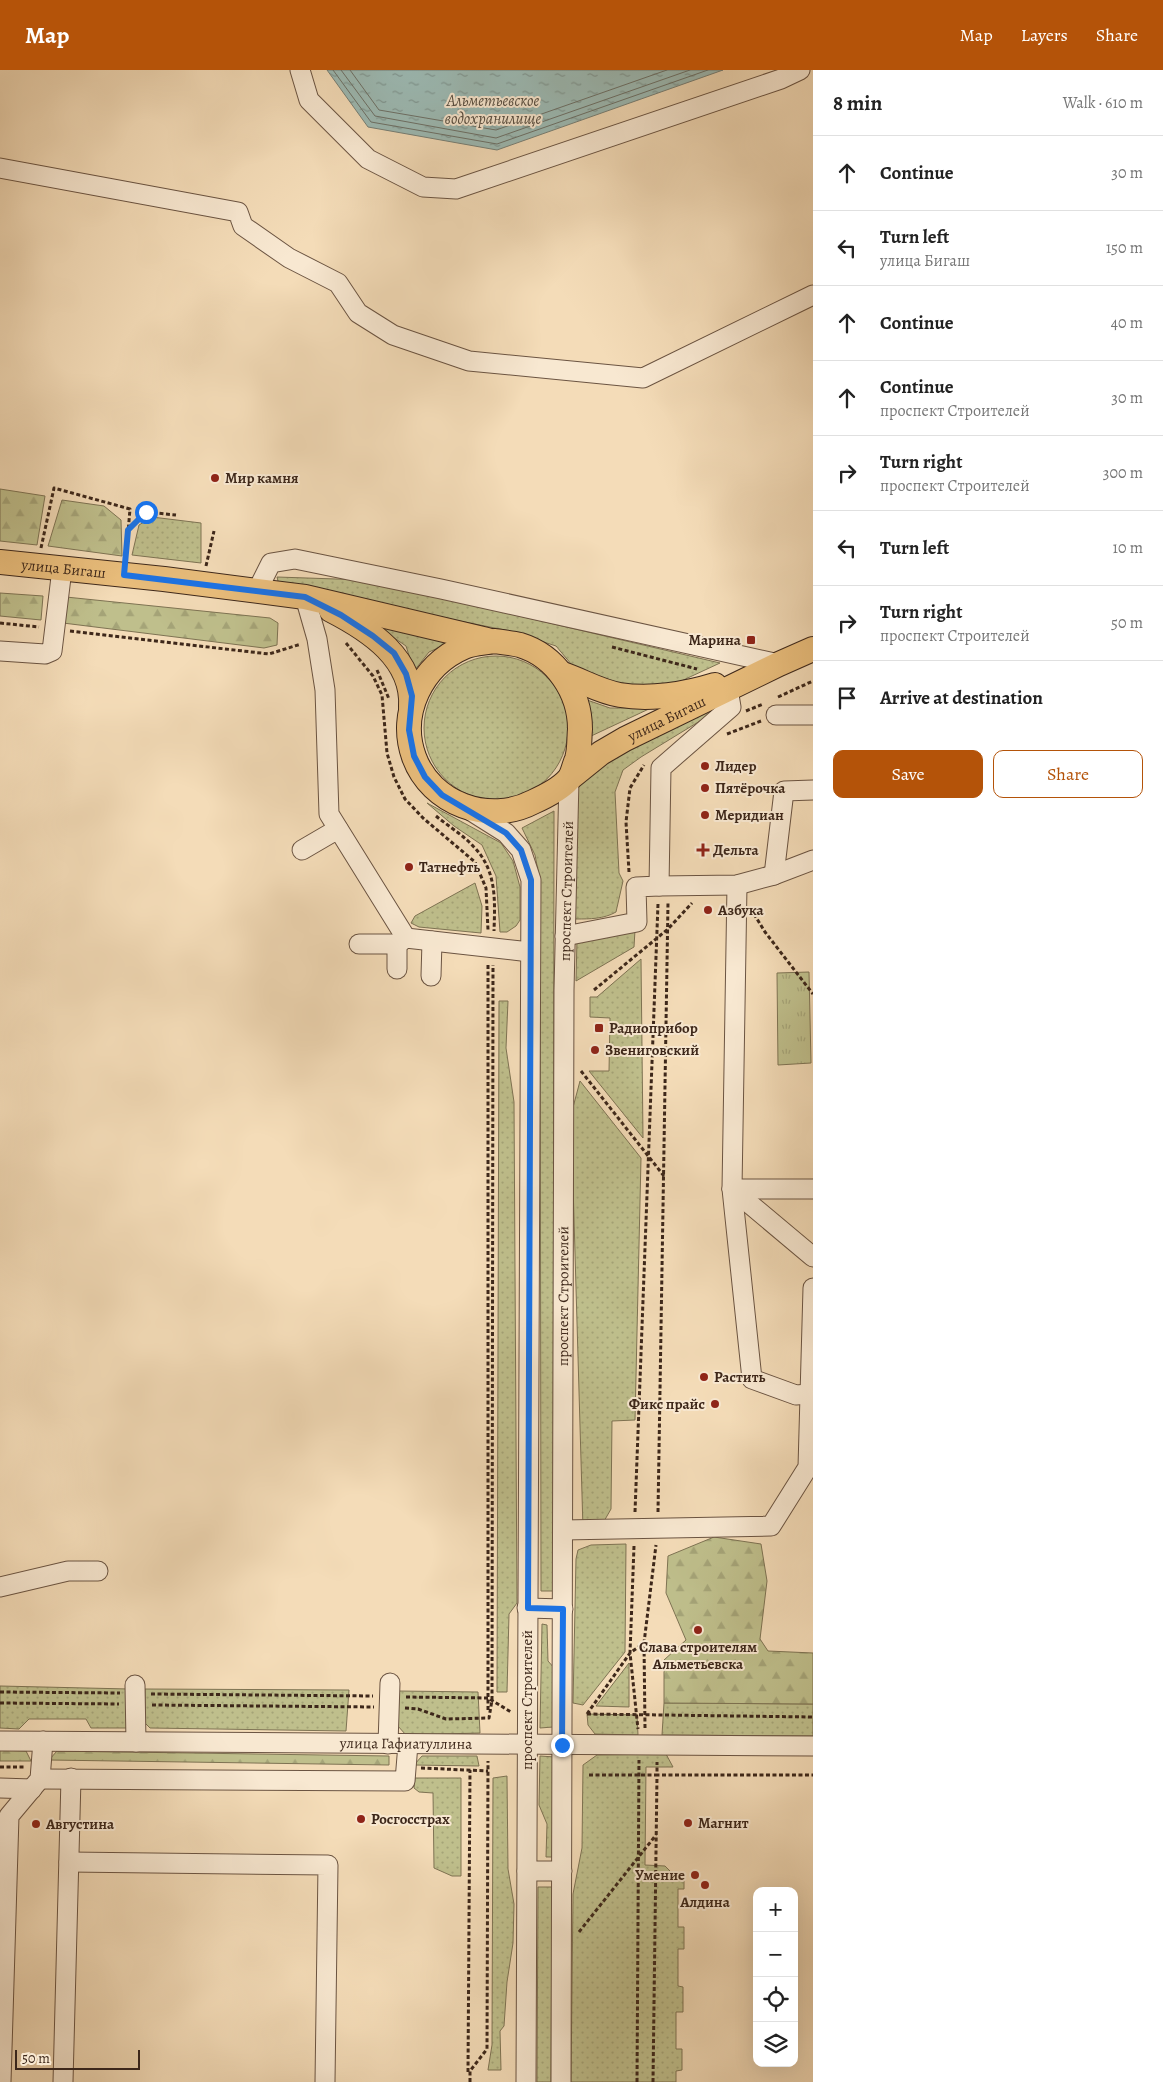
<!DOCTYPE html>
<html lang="en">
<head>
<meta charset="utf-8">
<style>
  body { margin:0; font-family:Alegreya,serif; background:#f6f6f6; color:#222 }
  .controls { position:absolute; right:15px; bottom:15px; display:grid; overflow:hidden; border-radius:10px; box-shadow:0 5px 20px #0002 }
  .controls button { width:45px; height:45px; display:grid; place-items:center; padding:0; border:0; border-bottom:1px solid #e0e0e0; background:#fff; color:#222; font:25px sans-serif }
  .scale { position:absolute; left:15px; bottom:12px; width:125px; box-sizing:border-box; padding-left:5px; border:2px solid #3d271a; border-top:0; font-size:14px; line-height:18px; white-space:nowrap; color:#3d271a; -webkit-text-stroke:4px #f8e8d1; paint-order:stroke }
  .stop { position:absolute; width:15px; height:15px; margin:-11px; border:4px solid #1a73e8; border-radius:50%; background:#fff }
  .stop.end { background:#1a73e8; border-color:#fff; box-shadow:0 1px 5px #0008 }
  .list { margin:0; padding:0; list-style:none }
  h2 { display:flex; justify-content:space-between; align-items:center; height:65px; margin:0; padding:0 20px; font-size:21px }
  h2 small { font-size:16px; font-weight:400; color:#767676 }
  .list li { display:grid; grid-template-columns:32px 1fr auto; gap:15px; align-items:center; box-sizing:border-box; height:75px; padding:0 20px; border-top:1px solid #e0e0e0 }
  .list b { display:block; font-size:19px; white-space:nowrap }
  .list p { margin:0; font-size:16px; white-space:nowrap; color:#767676 }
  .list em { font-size:16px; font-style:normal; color:#767676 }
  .actions { display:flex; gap:10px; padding:15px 20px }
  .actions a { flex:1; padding:11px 0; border:1px solid #b45309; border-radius:10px; text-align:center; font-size:18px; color:#b45309 }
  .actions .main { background:#b45309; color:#fff }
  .icon { flex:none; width:28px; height:28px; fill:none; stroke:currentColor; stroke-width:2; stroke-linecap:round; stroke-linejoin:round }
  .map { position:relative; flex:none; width:813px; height:2012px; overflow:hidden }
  header { display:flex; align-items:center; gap:30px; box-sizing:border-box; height:70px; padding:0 25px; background:#b45309; color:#fff }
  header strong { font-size:24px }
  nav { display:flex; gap:28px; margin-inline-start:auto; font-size:18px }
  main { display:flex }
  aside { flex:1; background:#fff }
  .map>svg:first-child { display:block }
</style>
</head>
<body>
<header>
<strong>Map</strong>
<nav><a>Map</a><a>Layers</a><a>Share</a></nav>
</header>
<main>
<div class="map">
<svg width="813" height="2012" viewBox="0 0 813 2012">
  <defs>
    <pattern id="grass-dots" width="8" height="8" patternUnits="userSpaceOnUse" patternTransform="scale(1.25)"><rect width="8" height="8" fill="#bfbf8c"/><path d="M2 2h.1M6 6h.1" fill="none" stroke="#a5a478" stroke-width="1.8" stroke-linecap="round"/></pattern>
    <pattern id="forest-firs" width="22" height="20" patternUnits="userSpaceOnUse" patternTransform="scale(1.25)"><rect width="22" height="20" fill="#bfbf8c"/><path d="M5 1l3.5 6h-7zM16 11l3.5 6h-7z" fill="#a5a478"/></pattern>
    <pattern id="park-tufts" width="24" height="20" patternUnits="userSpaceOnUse" patternTransform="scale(1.25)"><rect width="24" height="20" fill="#bfbf8c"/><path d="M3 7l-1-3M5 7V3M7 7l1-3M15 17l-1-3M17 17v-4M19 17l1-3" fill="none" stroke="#a5a478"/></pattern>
    <pattern id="water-ripples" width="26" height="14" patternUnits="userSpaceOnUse" patternTransform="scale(1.25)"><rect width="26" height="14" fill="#9cbab4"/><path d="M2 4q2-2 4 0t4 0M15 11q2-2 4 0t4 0" fill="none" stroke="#809792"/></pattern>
  </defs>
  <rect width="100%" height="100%" fill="#f4dcb8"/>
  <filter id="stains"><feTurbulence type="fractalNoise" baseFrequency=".004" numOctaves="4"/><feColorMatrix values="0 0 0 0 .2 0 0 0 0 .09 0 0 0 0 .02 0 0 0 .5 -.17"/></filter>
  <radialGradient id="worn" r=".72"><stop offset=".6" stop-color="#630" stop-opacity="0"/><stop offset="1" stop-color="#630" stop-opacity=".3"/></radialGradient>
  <!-- grass -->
  <path fill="url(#grass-dots)" stroke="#7e7353" d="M152,447L201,453V493L132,485L139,455Z
    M277,507L366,510L720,593L664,619H632L577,601L556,576L510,561L279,515Z
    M365,548L451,572L429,582L414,601L406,576Z
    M424 658a72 72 0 1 1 144 0a72 72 0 1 1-144 0Z
    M587,630L610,638H651L589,667Z
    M716,637L713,643L641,687L623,700L615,722L619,803L623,811L616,842C604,849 590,849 576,849L573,841L576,726L581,708L606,687Z
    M427,733L501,773L513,791L520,817V850L516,856L507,862H500L496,806L482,775L454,756Z
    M554,741L553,1521H541L540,811L535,785L522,758Z
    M475,813L482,836L481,863L419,857L411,853L415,846Z
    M635,860L634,877L576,911L577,869Z
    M641,889L643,1068L589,1001H609L610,948L590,947V927H597Z
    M499,931H508L506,978L514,1032L517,1533L509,1544L507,1622H497Z
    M580,1011L641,1088L635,1350L612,1351L611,1439L603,1453L583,1459L571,1045Z
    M626,1474L625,1582L583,1635L573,1633L576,1489L578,1480L591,1475Z
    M542,1554L547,1555L548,1591L555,1599L553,1657L540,1658Z
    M629,1593V1637L596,1636Z
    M0,1616L129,1619V1658H91L86,1649H29L19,1659L0,1658Z
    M145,1619L349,1620L346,1661L150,1658L145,1653Z
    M399,1621L478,1622L480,1663L406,1665L397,1655Z
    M664,1633L813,1634V1666L662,1665Z
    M587,1644L637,1645L638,1665L595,1664L588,1655Z
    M666,1684L673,1697H646L645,1795L665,1796L673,1804L684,1805V1819H678V1857H684V1879H678V1916L683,1917V1942H676V1979H682V2000L676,2001V2012H571L573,1824L582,1778L583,1695L597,1685Z
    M422,1686H477L479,1696L414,1695Z
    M540,1686L555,1687L552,1787H546L547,1754L539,1735Z
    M507,1706L508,1799L514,1834L513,1873L507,1912L504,1956L500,1961L501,2000H488L492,1975L493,1708Z
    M415,1708H461V1806H452L434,1798L433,1723L419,1722L414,1718Z
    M538,1817H552L551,2012H537Z"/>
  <!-- forest -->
  <path fill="url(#forest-firs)" stroke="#7e7353" d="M0,419L45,426L37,475L0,471Z
    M62,430L104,436L121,450L122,486L48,476Z
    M0,523L43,526L41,550L0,546Z
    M66,527L270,548L278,553L277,575L264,578L63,553Z
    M714,1467L761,1474L767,1511L760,1569L768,1581L813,1583V1634L664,1633V1590L686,1570L666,1523L668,1486Z
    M0,1680L26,1681L31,1691H0Z
    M57,1681L389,1686V1695L49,1690Z"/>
  <!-- park -->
  <path fill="url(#park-tufts)" stroke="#7e7353" d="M809,902L811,993L778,995L777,903Z"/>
  <!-- water -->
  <path fill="url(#water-ripples)" stroke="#767f76" d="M327,0H723L497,80L368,57Z"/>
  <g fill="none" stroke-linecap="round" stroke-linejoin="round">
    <!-- shore -->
    <path stroke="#6c7067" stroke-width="1" d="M333,0L371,52L497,74L708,0
      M341,0L375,46L496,68L690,0
      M350,0L379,40L496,60L667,0"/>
    <defs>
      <g id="minor">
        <path d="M300,0L309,30L368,89L423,117L456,119L781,9L800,0"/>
        <path d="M0,98L238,142L243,156L289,188L338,213L358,243L393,265L469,291L643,308L813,225"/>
        <path d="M257,521L271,493L295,489L441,519L779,594"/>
        <path d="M305,527L317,569L325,620L329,744L406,868"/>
        <path d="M0,581L45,584L52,581L62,499"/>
        <path d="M776,645H813"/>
        <path d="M468,739L506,763L521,780L531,810L526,2012"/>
        <path d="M302,780L338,759"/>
        <path d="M774,805L784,721L813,720"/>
        <path d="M737,815L732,1119L752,1309L796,1325L809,1324"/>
        <path d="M659,816L737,815L774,805L813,790"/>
        <path d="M565,866L637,852L636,817L659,816L661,698L731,637L728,619"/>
        <path d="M359,874H397L406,868L530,882"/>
        <path d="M397,899V874"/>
        <path d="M431,906L432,871"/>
        <path d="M732,1119L813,1187"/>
        <path d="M732,1119H813"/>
        <path d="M563,1460L771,1456L808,1397L813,1218"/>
        <path d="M0,1517L68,1501H98"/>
        <path d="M527,1538L563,1539"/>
        <path d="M135,1615L136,1672"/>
        <path id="s1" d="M0,1671L813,1676"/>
        <path d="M388,1674L390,1613"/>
        <path d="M40,1709L405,1711L408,1674"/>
        <path d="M0,1718L32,1719"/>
        <path d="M69,1792L328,1795L325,2012"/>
        <path d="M527,1801H562"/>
        <path d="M1,2012L9,1746L40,1709L43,1671"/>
        <path d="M63,2012L71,1708"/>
        <path id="s2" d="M561,2012L564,920L569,709"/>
      </g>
      <g id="major">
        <path id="s3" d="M0,492L164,509L305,527L487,570"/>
        <path d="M331,540C370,560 414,589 411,637"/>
        <path d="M494,571C502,572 512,573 520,575C556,586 580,622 580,659C579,669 580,679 577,689C574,695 573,705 568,710C560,719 544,727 533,732C489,755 431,734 414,687C398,643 422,595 464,577C473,573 485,573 494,571Z"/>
        <path d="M562,604C581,610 600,622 620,625C650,630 686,624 715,615"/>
        <path id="s4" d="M570,708L601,683L625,669L779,594L813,579"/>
      </g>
    </defs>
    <!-- minor casing -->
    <use href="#minor" stroke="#6b5442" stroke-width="21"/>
    <!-- major casing -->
    <use href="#major" stroke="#3d271a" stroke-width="26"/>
    <!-- path -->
    <path stroke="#3d271a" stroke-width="3" stroke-dasharray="4 2.5" stroke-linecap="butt" d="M128,460L146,442L176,445
      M41,478L54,418L130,439L126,487
      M206,496L214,461
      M0,553L39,557
      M70,561L269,584L301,574
      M346,573L373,606L382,625L387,683L394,707L405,729L423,748L475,792L486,818L488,860
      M612,577L697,599
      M377,600L389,629
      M778,627L813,611
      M746,641L763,634
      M727,664L761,651
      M436,746C448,756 463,765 473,776C497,800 495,830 494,861
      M629,802L626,752L630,718L644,695
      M754,844L765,862L813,924
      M594,920L668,859L692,833
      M581,1001L664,1106
      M635,1442L658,834
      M658,1442L668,833
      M634,1476L630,1583L638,1659
      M0,1622L120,1623
      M151,1624L373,1626
      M406,1627L488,1628L511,1642
      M0,1633L119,1634
      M152,1635L374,1637
      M405,1638L418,1639L446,1649L489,1648L492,1630L493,895
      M488,1640V894
      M587,1644L813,1647
      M587,1644L630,1583L644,1573
      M645,1658L644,1573L656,1475
      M0,1697H25
      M421,1698L488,1701
      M589,1705H657V1692
      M579,1862L656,1765
      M468,2002L470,1700
      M470,2012V2001L487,1979L488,1691
      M637,2012L639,1690
      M653,2012L657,1705H813"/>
    <!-- minor -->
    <use href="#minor" stroke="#f8e8d1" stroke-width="19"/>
    <!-- major -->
    <use href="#major" stroke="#eabe7c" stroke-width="24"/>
  </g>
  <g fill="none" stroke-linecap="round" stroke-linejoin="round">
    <!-- route -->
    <path stroke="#1a73e8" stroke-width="6" d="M146,442L128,460L124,505L305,527L341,545L373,566L394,583L406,604L412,626L409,660L414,686L425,707L442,725L506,763L521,780L531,810L528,1538L563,1539L562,1675"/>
  </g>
  <!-- markers -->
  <g fill="#8f2418" stroke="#f8e8d1" stroke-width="2">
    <circle cx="215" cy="408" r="5"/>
    <rect x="746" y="565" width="10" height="10" rx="2.5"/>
    <circle cx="705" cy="696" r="5"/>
    <circle cx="705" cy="718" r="5"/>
    <circle cx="705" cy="745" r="5"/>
    <path d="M700.5 772.5h5v5h5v5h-5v5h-5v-5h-5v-5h5z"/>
    <circle cx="409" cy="797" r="5"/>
    <circle cx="708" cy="840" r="5"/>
    <rect x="594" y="953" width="10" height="10" rx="2.5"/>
    <circle cx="595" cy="980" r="5"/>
    <circle cx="704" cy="1307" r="5"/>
    <circle cx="715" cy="1334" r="5"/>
    <circle cx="698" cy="1560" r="5"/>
    <circle cx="361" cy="1749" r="5"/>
    <circle cx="688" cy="1753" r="5"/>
    <circle cx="36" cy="1754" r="5"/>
    <circle cx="695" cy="1805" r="5"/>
    <circle cx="705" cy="1815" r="5"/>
  </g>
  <g text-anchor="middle" stroke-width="4" stroke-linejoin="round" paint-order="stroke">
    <!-- poi labels -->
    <g font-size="15" font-weight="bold" fill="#3d271a" stroke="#f8e8d1" text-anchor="start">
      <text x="225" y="413">Мир камня</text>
      <text x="741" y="575" text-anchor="end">Марина</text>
      <text x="715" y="701">Лидер</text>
      <text x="715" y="723">Пятёрочка</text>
      <text x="715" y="750">Меридиан</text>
      <text x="713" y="785">Дельта</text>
      <text x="419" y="802">Татнефть</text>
      <text x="718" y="845">Азбука</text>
      <text x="609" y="963">Радиоприбор</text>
      <text x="605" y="985">Звениговский</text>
      <text x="714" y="1312">Растить</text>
      <text x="705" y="1339" text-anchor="end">Фикс прайс</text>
      <text x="698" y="1582" text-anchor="middle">Слава строителям<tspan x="698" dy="17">Альметьевска</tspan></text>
      <text x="371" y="1754">Росгосстрах</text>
      <text x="698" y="1758">Магнит</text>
      <text x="46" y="1759">Августина</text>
      <text x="685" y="1810" text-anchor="end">Умение</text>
      <text x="705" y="1837" text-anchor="middle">Алдина</text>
    </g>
    <!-- street labels -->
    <g font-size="15" fill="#3d271a" stroke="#f8e8d1">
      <text dy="5" stroke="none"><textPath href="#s3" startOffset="64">улица Бигаш</textPath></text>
      <text dy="5" stroke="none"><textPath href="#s4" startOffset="114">улица Бигаш</textPath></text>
      <text dy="5" stroke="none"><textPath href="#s2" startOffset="1191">проспект Строителей</textPath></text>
      <text dy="5" stroke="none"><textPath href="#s2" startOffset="786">проспект Строителей</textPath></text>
      <text transform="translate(527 1630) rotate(-90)" y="5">проспект Строителей</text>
      <text dy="5" stroke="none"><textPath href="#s1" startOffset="406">улица Гафиатуллина</textPath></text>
    </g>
    <!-- water labels -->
    <g font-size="16" font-style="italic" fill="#554c40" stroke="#f8e8d1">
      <text x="493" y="36">Альметьевское<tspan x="493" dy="18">водохранилище</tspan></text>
    </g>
  </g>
  <rect width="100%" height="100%" filter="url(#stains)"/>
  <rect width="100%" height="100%" fill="url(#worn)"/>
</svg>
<div class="controls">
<button>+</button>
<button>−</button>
<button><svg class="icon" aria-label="locate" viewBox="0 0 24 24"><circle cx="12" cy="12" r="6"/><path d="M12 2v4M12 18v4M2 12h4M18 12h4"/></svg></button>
<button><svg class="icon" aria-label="layers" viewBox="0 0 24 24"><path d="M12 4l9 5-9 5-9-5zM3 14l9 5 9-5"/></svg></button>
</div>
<div class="scale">50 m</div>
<div class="stop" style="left:146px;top:442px"></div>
<div class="stop end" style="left:562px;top:1675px"></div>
</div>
<aside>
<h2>8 min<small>Walk · 610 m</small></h2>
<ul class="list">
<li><svg class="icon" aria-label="ahead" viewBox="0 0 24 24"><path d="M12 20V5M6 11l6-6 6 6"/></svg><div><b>Continue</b></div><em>30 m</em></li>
<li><svg class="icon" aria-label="left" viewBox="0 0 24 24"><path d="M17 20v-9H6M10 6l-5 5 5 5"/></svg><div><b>Turn left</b><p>улица Бигаш</p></div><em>150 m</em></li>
<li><svg class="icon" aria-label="ahead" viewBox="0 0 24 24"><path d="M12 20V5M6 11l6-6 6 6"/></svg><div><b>Continue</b></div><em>40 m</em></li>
<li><svg class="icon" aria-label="ahead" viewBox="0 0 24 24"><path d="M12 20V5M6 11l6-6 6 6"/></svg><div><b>Continue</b><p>проспект Строителей</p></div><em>30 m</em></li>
<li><svg class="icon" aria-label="right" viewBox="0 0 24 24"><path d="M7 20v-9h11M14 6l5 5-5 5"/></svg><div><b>Turn right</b><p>проспект Строителей</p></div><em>300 m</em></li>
<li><svg class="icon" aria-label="left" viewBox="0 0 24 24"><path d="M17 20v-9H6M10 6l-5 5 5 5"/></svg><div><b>Turn left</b></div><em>10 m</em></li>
<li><svg class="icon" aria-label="right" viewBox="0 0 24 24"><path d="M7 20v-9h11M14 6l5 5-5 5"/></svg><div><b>Turn right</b><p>проспект Строителей</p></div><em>50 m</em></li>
<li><svg class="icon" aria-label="arrive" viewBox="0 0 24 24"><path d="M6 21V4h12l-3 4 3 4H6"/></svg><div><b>Arrive at destination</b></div></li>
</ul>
<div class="actions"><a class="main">Save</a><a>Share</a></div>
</aside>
</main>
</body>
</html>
